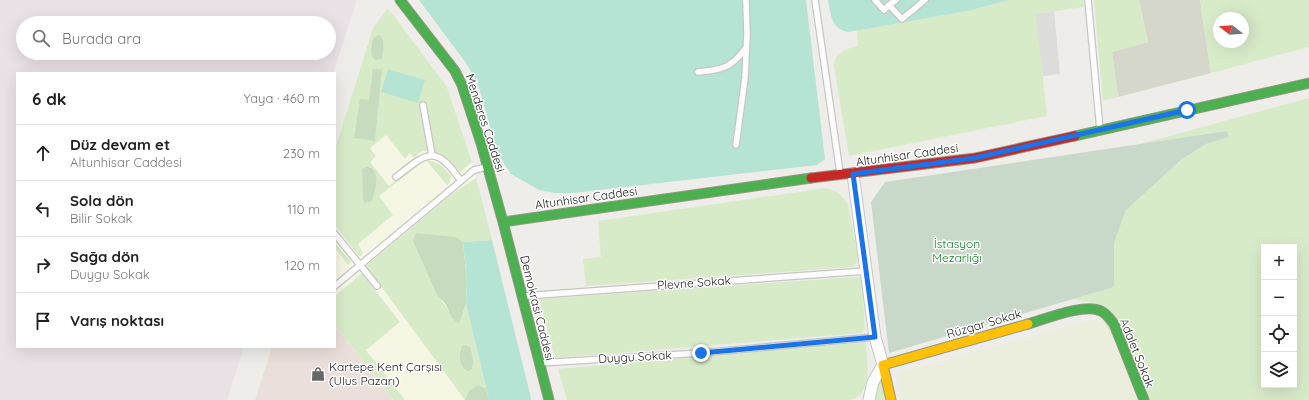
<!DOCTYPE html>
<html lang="tr">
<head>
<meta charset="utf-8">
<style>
  body { margin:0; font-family:Quicksand,sans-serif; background:#f2f2f2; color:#202124 }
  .controls { position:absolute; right:12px; bottom:12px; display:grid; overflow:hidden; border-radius:0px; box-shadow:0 4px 16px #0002 }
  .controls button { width:36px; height:36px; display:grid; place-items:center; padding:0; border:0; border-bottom:1px solid #e0e0e0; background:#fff; color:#202124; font:20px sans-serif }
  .compass { position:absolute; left:1213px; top:12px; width:36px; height:36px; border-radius:50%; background:#fff; box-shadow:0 4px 16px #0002; rotate:287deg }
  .stop { position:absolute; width:12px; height:12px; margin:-9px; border:3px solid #1a73e8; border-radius:50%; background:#fff }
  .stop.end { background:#1a73e8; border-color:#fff; box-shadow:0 1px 4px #0008 }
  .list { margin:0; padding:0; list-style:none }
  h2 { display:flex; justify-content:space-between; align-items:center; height:52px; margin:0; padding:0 16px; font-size:17px }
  h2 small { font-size:13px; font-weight:400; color:#757577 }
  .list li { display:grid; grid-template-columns:26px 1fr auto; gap:12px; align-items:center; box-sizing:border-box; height:56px; padding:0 16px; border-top:1px solid #e0e0e0 }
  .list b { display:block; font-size:15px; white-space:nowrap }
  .list p { margin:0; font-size:13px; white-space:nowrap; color:#757577 }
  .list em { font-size:13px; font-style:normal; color:#757577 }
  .icon { flex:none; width:22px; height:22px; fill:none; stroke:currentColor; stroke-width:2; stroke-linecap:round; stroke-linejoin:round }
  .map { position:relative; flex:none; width:1309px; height:400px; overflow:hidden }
  .search { position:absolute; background:#fff; box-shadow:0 4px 16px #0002; left:16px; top:16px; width:320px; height:44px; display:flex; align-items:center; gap:10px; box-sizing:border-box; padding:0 14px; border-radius:22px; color:#757577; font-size:15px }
  .panel { position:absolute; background:#fff; box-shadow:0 4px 16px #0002; left:16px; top:72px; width:320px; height:276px; border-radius:0px }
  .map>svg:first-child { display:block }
</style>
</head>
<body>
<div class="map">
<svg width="1309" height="400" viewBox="0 0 1309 400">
  <rect width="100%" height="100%" fill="#eeede9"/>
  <!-- commercial -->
  <path fill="#ebdfdb" d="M335,325L393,400H255L272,347H335Z"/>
  <!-- industrial -->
  <path fill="#ebe2e7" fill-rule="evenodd" d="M0,0H357L333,73H17V347H244L227,400H0ZM23,23H329V53H23Z"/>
  <!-- education -->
  <path fill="#f6f6e5" d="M387,9L392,13L447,87L472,162L531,400H393L335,325V149L373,28Z"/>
  <!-- religious -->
  <path fill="#dcdcda" d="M1054,11L1060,74L1043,76L1035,14Z"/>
  <!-- construction -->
  <path fill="#d6d7cb" d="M1139,0H1200L1211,73L1118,97L1112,52L1148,42Z"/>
  <!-- farmland -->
  <path fill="#eceedd" d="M1091,320L1105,322L1108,327L1139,400H903L897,373Z"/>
  <!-- grass -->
  <path fill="#d8ebc9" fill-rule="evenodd" d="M1009,0H1083L1084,7L1036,14L1047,116L849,156L834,66C835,52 846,49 858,46L857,30L968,11Z
    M1094,0H1139L1148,42L1112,52L1118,97L1103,100Z
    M1200,0H1309V47L1211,73ZM1219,18H1243V42H1219Z
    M387,9L392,13L447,87L472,162L460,172C449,158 440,150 422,151L414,158L410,153L405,159L386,135L370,148L376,156L370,162L389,186L424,158L441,165L451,176L450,182L447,185L426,160L379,196L393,215L358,244L363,253L361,256L358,255L335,225V149L373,28Z
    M1309,98V400H1147L1094,303L1073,299L1114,287V243L1126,210L1182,159L1206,144L1228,137L1227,131L1140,144ZM1264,247H1294V385H1264Z
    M476,178L492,240L463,242L456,237L438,297C447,305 449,316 459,324L466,304L489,400H465L366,266L452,194Z
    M827,188C837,191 843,196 848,205L858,256L857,263L853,267L586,286L583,259L601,257L598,221Z
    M335,243L351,262L348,265L335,248Z
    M362,273L400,322L366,350L405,400H393L335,325V296Z
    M857,277L862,279L865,328L862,333L555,358L539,299Z
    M866,342C867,361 874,394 850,400H567L558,369Z
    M881,378L885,400H874Z"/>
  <!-- forest -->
  <path fill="#c7dcbf" d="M378,35L381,36C385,41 383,52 382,59L375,60C369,54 372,46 373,38Z
    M373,69H382L375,141L354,138L360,99L369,100Z
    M367,167L372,168C380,179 375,189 372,201L365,203L363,200L362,169Z
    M416,233L456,237L463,242L467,281L466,304L459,324L452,318L445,303L438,297L413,241Z
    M466,345L470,347C472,355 475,362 471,370L468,371C458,366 459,356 462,346Z
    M478,385L486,389L489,400H465L469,391Z"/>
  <!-- cemetery -->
  <path fill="#c8d9ca" d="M1227,131L1229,137L1206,144L1182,159L1126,210L1114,243V287L889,353L871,202L885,182Z"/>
  <!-- pitch -->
  <path fill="#b5e4d4" d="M419,0H806L825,159L817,165L573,193H555L539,190L511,174L498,154L477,81L466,63Z
    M828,0H1009L968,11L848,32C831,29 831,14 828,0Z
    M388,69L425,80L418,103L381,92Z
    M492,240L531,398V400H489L466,304L467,281L463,242Z"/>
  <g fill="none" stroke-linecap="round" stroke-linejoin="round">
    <defs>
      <path id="lane" d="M815,0L840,173
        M875,0L884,10L889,5
        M896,0L889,5L902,19L925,0
        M1088,0L1100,130
        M698,72C722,70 731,68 746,48
        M423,105L432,155
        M736,145L745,78L747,35L746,0
        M396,177C427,153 435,143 461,181
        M335,234L377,286
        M335,286L467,176L474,170L486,167
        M524,296L866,271
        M540,363L701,353L875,337"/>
      <path id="street" d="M853,174L875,337L883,365L873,382L869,400"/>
      <path id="fast" d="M400,0L455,71L462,85L481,143L503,222L549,400
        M1075,136L1309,83
        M503,222L811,178
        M1028,324C1046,319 1084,303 1101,311C1107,314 1110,319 1114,324L1144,400"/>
      <path id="slow" d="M891,400L883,365L1028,324"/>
      <path id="jam" d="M811,178L975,158L1075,136"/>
    </defs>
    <!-- lane casing -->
    <use href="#lane" stroke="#c7c6c5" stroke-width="8"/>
    <!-- street casing -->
    <use href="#street" stroke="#c7c6c5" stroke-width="13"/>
    <!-- fast casing -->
    <use href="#fast" stroke="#949881" stroke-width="11"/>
    <!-- slow casing -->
    <use href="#slow" stroke="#949881" stroke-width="11"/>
    <!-- jam casing -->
    <use href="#jam" stroke="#949881" stroke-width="11"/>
    <!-- lane -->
    <use href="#lane" stroke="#fcfcfc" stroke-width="5.5"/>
    <!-- street -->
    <use href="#street" stroke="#fcfcfc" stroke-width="11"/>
    <!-- fast -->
    <use href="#fast" stroke="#4caf50" stroke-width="9"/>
    <!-- slow -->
    <use href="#slow" stroke="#ffc107" stroke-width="9"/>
    <!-- jam -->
    <use href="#jam" stroke="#c62828" stroke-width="9"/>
  </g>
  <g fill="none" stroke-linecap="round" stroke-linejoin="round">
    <!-- route -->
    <path stroke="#1a73e8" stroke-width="5" d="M701,353L875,337L853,174L975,158L1187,110"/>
  </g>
  <!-- icons -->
  <defs>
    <symbol id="shop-bare" viewBox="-9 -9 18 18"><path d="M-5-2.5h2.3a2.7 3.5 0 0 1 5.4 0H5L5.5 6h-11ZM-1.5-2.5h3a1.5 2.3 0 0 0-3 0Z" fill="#686866" stroke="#fff" stroke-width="2.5" paint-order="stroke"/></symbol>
  </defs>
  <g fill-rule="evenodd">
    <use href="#shop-bare" x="308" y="364" width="20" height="20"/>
  </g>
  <g text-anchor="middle" stroke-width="3" stroke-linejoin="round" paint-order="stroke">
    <!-- street labels -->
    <g font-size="12" fill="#202020" stroke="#fff">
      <text transform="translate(485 123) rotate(72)" y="4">Menderes Caddesi</text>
      <text transform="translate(907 155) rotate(-8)" y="4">Altunhisar Caddesi</text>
      <text transform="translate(586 198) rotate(-8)" y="4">Altunhisar Caddesi</text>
      <text transform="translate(694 283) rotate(-4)" y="4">Plevne Sokak</text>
      <text transform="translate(537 308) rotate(76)" y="4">Demokrasi Caddesi</text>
      <text transform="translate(984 324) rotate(-16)" y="4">Rüzgar Sokak</text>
      <text transform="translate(1137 353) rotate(68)" y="4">Adalet Sokak</text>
      <text transform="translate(635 357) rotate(-3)" y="4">Duygu Sokak</text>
    </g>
    <!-- park labels -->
    <g font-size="12" fill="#0f7d21" stroke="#fff">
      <text x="957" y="248">İstasyon<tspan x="957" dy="14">Mezarlığı</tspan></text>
    </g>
    <!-- poi labels -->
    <g font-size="12" fill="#202020" stroke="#fff" text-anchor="start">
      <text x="329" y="371">Kartepe Kent Çarşısı<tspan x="329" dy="14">(Ulus Pazarı)</tspan></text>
    </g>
  </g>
</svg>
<div class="controls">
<button>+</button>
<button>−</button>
<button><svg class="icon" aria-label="locate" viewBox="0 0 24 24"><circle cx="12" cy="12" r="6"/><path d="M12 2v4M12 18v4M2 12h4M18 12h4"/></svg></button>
<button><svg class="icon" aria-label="layers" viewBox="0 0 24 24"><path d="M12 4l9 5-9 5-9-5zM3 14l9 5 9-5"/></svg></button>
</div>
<svg class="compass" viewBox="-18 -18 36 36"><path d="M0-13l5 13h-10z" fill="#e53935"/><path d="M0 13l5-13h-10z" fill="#757577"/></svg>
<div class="stop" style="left:1187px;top:110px"></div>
<div class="stop end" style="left:701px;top:353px"></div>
<div class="search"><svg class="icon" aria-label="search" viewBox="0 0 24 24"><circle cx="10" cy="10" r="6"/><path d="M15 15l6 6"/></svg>Burada ara</div>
<section class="panel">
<h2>6 dk<small>Yaya · 460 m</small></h2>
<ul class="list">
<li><svg class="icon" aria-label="ahead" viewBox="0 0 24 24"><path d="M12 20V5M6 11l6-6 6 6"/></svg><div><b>Düz devam et</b><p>Altunhisar Caddesi</p></div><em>230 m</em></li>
<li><svg class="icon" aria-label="left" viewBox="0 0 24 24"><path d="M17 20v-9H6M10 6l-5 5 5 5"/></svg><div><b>Sola dön</b><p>Bilir Sokak</p></div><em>110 m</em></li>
<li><svg class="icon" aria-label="right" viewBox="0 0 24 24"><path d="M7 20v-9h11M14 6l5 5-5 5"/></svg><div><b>Sağa dön</b><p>Duygu Sokak</p></div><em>120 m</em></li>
<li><svg class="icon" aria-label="arrive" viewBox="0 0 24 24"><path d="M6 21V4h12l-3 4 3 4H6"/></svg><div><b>Varış noktası</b></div></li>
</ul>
</section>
</div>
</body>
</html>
